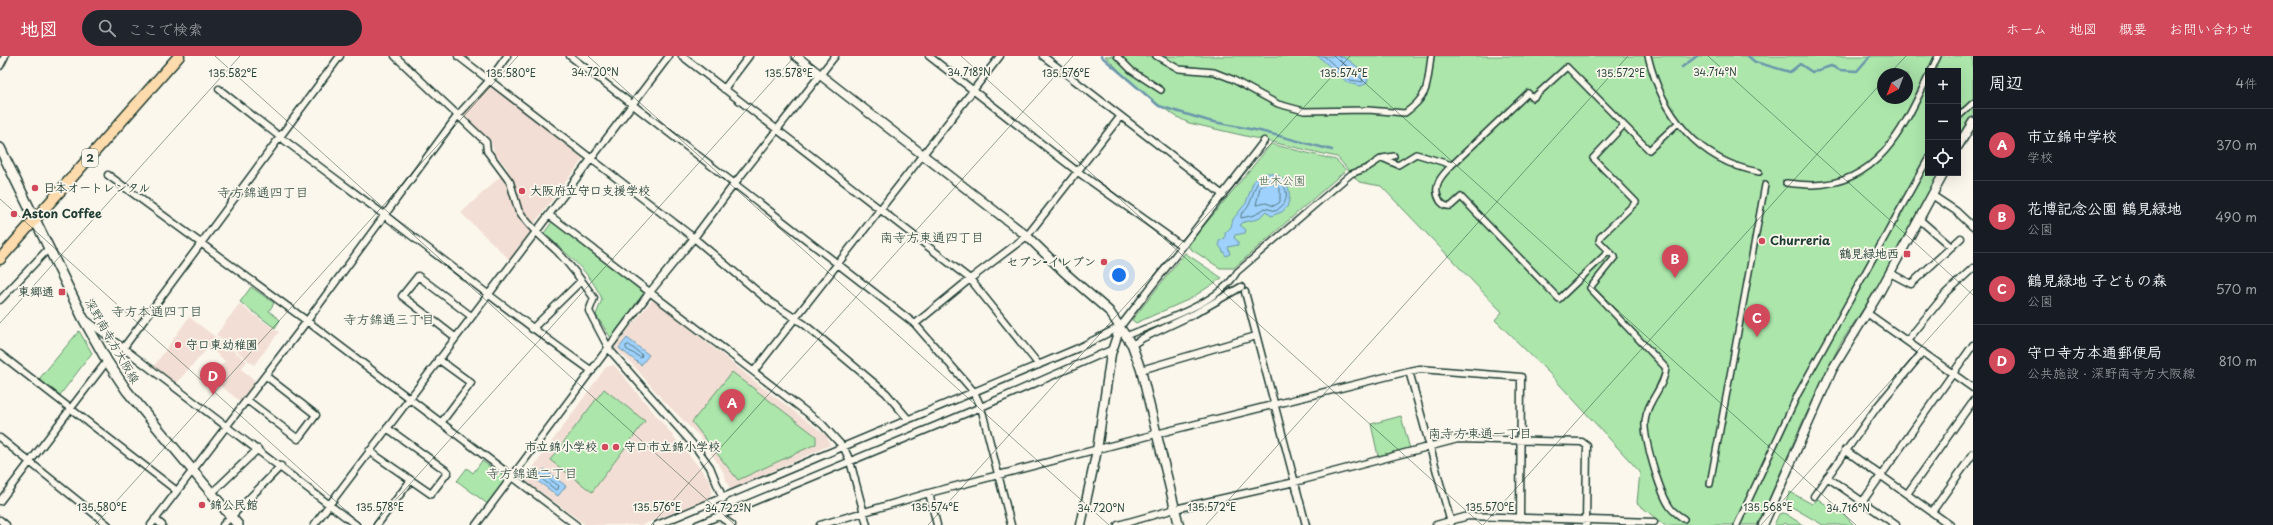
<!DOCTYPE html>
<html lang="ja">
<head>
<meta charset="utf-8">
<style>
  body { margin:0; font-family:"Playpen Sans","Klee One",sans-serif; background:#20242c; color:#f1f3f6 }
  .controls { position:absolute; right:12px; top:12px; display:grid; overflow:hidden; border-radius:0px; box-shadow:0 4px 16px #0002 }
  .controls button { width:36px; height:36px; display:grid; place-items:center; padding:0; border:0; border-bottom:1px solid #363941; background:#171b24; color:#f1f3f6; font:20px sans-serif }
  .compass { position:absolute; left:1877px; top:12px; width:36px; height:36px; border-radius:50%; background:#171b24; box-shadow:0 4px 16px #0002; rotate:222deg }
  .you { position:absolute; left:1119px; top:219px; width:14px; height:14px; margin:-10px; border:3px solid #fff; border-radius:50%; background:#1a73e8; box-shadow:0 0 0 6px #1a73e833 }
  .badge { display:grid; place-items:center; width:26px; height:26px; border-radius:50%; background:#d1495b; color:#fff; font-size:13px; font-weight:700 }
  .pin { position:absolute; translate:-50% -33px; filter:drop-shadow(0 1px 2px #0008) }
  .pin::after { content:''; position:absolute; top:21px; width:14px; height:12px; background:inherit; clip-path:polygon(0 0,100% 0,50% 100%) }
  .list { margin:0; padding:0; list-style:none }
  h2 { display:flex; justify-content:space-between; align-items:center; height:52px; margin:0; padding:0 16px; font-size:17px }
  h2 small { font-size:13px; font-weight:400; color:#9ea1a6 }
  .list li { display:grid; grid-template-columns:26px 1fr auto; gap:12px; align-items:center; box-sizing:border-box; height:72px; padding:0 16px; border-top:1px solid #363941 }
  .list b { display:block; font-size:15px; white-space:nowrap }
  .list p { margin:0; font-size:13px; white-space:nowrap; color:#9ea1a6 }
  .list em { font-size:13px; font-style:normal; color:#9ea1a6 }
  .icon { flex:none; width:22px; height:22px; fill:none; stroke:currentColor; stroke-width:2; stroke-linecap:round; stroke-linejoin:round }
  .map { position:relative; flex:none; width:1973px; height:469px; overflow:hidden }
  header { display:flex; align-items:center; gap:24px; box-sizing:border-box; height:56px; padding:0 20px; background:#d1495b; color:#fff }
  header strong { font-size:19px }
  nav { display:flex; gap:22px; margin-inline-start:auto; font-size:14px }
  .search { width:280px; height:36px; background:#20242c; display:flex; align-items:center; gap:10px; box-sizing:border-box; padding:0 14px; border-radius:22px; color:#9ea1a6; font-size:15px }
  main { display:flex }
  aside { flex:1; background:#171b24 }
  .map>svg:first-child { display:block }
</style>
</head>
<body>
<header>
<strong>地図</strong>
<div class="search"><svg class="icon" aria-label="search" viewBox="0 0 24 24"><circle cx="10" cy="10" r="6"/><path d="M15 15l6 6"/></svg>ここで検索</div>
<nav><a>ホーム</a><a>地図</a><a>概要</a><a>お問い合わせ</a></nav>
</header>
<main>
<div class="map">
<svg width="1973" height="469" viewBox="0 0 1973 469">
  <rect width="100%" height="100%" fill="#fbf7ec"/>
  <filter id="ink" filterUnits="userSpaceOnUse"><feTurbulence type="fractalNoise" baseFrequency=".025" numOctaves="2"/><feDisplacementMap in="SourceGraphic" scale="8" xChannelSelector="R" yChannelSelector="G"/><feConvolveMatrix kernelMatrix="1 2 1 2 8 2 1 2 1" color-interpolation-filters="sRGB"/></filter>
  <g filter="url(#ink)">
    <!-- built -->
    <path fill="#f2ded4" d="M487,28H491L583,100V103L536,165L531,179L511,205L461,157L508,113L495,98L490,84L465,60V56Z
      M653,243L771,338L827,380L830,389L730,434L723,415L699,380L663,344L633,309L614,291Z
      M239,248L279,276L254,309L216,279Z
      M189,261L247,305L241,313L256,325L241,346L211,322L225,305L209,291L176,327L154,310Z
      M614,309L709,423L712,434L710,442L642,469H586L524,424L606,311Z"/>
    <!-- green -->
    <path fill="#ace6ab" stroke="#669270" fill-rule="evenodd" d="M1105,0H1973V60L1958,81V15H1928V117H1939L1875,235L1840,288L1801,369L1758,469H1664L1637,447L1640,416L1549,317L1495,264L1502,256L1381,130L1359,126L1337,101L1189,67C1160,54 1127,23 1105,0ZM1883,18H1907V42H1883Z
      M1271,88L1336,104L1346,114L1234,212H1220L1189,192V188Z
      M552,166L590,193L644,237L611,282L596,259L602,243C591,217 565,196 544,177Z
      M1185,197L1222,222L1190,243L1136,267L1132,264Z
      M251,231L274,247L269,255L280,264L275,272L240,246Z
      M79,275L92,297L60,339L39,323Z
      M732,316L816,380V388L738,424L692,366Z
      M604,333L645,365L592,436L550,404Z
      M1401,360L1410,393L1378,400L1371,368Z
      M482,405L508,423L489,449L457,425L467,412L473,417Z
      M1790,436L1812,448L1818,443L1828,450L1831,446L1854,469H1823L1785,447Z
      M1783,457L1786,458L1803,469H1789L1784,467L1782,469H1774L1779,458Z"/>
    <!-- water -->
    <path fill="#9ed1fb" stroke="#6b96ab" d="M1318,0C1324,0 1331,0 1338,0C1348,1 1364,15 1368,24L1366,28L1360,30L1348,27Z
      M1265,117C1285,116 1294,133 1287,151L1282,156L1271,160L1266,155L1258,163L1244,166L1240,169L1246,174L1245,177L1235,179L1234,182L1238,185V189L1228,191L1230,198L1226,200L1219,189V185L1225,182V177L1231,171L1233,163L1246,147L1254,124Z
      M627,282L649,299L641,309L619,292Z
      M544,413L566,430L558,440L536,424Z"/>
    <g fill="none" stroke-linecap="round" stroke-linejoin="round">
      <!-- shore -->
      <path stroke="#527884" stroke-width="1" d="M1324,0L1350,24L1363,26L1362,21L1340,5L1339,0
        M1271,121C1284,126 1290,135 1284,148L1276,155L1265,152L1255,159L1241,162V158C1244,156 1247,153 1249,149C1255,137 1253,121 1271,121Z
        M1270,126L1280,132V146L1274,150L1266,147L1256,149L1260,131Z
        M629,289L642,299L641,302L626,293V290Z
        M545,420L559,430L558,433L556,434L543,424Z"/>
      <!-- stream -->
      <path stroke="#6b96ab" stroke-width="2.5" d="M1101,0L1159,50L1209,65L1260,75L1332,94
        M1748,0L1755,6L1790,16L1800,8L1812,16L1831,10L1840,14L1857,15L1870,0
        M1682,11L1697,0"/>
      <defs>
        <path id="pedestrian" d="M1117,0L1132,15L1161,34
          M1156,0L1179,13L1214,16L1232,23L1278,48L1304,55L1368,54L1405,57C1430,39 1427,29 1431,0
          M1648,0C1662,58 1698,105 1759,116
          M1931,15L1938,0
          M1958,61L1973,47
          M1624,69L1649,94L1678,67
          M1382,102L1398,109L1416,98L1452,109L1528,37L1533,42L1567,11L1624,69L1593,102L1636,146L1600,181L1599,185L1615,201L1590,232L1666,312C1665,331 1646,346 1645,366C1644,384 1660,437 1670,451C1673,456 1680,460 1684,463
          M1452,109C1442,119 1431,130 1440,145C1443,149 1446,151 1451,150L1461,141L1559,243L1609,195
          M1786,127C1795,128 1804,129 1813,129C1879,128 1904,71 1928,21
          M1126,280C1158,266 1219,248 1237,216L1351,118L1367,112L1382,102L1394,100
          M1710,428L1765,129
          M1737,469L1798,338L1928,103"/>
        <path id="minor" d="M395,0L486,86L487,95L510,126L518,153
          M458,0L694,182L770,246L804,268L886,337L908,363
          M570,0L915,268L974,336L981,351L1011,469
          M682,0L970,223L1039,309
          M929,0L1078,116L1182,190
          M1043,0L1223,139
          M0,10L5,0
          M219,33C273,77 328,117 383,158C453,211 521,265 592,315
          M724,33L749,0
          M108,119L307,265L576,469
          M1932,139L1956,155L1973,171
          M520,156C529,171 544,183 557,195C570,209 583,226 594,242L589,255L609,293L697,393L710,411L723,443
          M549,159L822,368L844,392L850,405L867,469
          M1919,163L1951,191
          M1890,217L1911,228L1961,182
          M1245,236L1306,469
          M0,244L48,193
          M1867,257L1973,332
          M85,263L356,469
          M915,268L970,223L1027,180L1120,61
          M532,273L581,225
          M455,281L402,240L418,220L471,260
          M1907,285L1946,237L1973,212
          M1132,289L1143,282L1194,258L1241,231
          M124,291L340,0
          M0,298L177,435
          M438,303L471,327L441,367
          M1141,314L1256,280
          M754,315L1000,0
          M1409,315L1451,467
          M247,344L298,383L316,359L266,320
          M0,382L108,469
          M1845,394L1950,469
          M369,395L431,438L448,416L387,372
          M1827,421L1896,469
          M212,437L258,393
          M929,437L937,469
          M1907,438L1973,345
          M1814,440L1877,351L1923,296
          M0,445L107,305
          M1863,445L1973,289
          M1932,456L1973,398
          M719,460L732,469
          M155,463L162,469
          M0,464L6,469
          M151,469L307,265L458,59L489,25L507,0
          M223,469L281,410
          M314,469L669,0
          M377,469L411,424
          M476,469L650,236L694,182L735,127L835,0
          M657,469L1076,293L1120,271L1264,85
          M697,469L981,351L1113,293
          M820,469L929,437L1156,378L1409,315L1420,313L1521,321L1520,462
          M1118,469L1175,453L1295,426L1458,383L1582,386L1587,390L1586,469
          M1436,469L1468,460L1654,466"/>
        <path id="tertiary" d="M796,0L1027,180L1064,216L1109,255L1132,289L1141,314L1179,469
          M1958,90L1973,66
          M1081,469L1097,394L1111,298L1120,271
          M1763,469L1832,314L1879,237L1944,117"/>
        <path id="secondary" d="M0,92L83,262L107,305L127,335L238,469"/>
        <path id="primary" d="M0,203L179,0"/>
      </defs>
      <!-- pedestrian casing -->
      <use href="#pedestrian" stroke="#1f3d34" stroke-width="8"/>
      <!-- minor casing -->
      <use href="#minor" stroke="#1f3d34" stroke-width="9"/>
      <!-- tertiary casing -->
      <use href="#tertiary" stroke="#1f3d34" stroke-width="11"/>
      <!-- secondary casing -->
      <use href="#secondary" stroke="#1f3d34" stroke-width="12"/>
      <!-- primary casing -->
      <use href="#primary" stroke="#1f3d34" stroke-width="13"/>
      <!-- pedestrian -->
      <use href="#pedestrian" stroke="#fbf7ec" stroke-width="5"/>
      <!-- minor -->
      <use href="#minor" stroke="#fbf7ec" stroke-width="6"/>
      <!-- tertiary -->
      <use href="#tertiary" stroke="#fbf7ec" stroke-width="8"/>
      <!-- secondary -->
      <use href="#secondary" stroke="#fbf7ec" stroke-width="9"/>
      <!-- primary -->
      <use href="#primary" stroke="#fedbac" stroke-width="10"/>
    </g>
  </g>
  <!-- ticks -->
  <path fill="none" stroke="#1f3d34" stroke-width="1" stroke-opacity="0.45" d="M215,0L735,469M588,0L1109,469M961,0L1482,469M1335,0L1856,469M1708,0L1973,239M1889,18L1906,0M0,143L362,469M0,267L240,0M95,469L518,0M373,469L795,0M651,469L1073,0M928,469L1350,0M1206,469L1628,0M1483,469L1883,25M1761,469L1973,233"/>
  <!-- markers -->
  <g fill="#d1495b" stroke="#fbf7ec" stroke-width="1.5">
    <circle cx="35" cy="132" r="4"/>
    <circle cx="522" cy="135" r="4"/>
    <circle cx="14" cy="158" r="4"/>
    <circle cx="1762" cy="185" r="4"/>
    <rect x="1903" y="194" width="8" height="8" rx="2"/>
    <circle cx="1104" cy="206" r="4"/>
    <rect x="58" y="232" width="8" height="8" rx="2"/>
    <circle cx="178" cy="289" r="4"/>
    <circle cx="605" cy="391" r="4"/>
    <circle cx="616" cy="391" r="4"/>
    <circle cx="202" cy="449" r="4"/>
  </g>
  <g text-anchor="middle" stroke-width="3.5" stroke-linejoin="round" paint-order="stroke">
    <!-- shield labels -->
    <rect fill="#fbf7ec" stroke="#61756b" stroke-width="1" x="82" y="93" width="16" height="18" rx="3"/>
    <g font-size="11" font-weight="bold" fill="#1f3d34">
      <text x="90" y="106">2</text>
    </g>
    <!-- park labels -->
    <g font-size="12" fill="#3b5f4c" stroke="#fbf7ec">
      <text x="1282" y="129">世木公園</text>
    </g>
    <!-- poi labels -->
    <g font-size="12" font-weight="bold" fill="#1f3d34" stroke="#fbf7ec" text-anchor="start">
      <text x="43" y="136">日本オートレンタル</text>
      <text x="530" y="139">大阪府立守口支援学校</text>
      <text x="22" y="162">Aston Coffee</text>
      <text x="1770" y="189">Churreria</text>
      <text x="1899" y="202" text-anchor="end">鶴見緑地西</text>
      <text x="1096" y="210" text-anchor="end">セブン-イレブン</text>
      <text x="54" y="240" text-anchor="end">東郷通</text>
      <text x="186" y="293">守口東幼稚園</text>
      <text x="597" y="395" text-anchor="end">市立錦小学校</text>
      <text x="624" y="395">守口市立錦小学校</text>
      <text x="210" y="453">錦公民館</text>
    </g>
    <!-- street labels -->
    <g font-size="12" fill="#1f3d34" stroke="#fbf7ec">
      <text transform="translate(112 285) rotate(60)" y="4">深野南寺方大阪線</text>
    </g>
    <!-- neighbourhood labels -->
    <g font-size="13" fill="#1f3d34" stroke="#fbf7ec">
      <text x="263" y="141">寺方錦通四丁目</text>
      <text x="932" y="186">南寺方東通四丁目</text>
      <text x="157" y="260">寺方本通四丁目</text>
      <text x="389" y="268">寺方錦通三丁目</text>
      <text x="1480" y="382">南寺方東通一丁目</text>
      <text x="532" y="422">寺方錦通二丁目</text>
    </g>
  </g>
  <g font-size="10" text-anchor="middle" fill="#1f3d34" stroke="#fbf7ec" stroke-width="3.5" stroke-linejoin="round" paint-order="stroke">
    <text x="595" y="20">34.720°N</text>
    <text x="1715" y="20">34.714°N</text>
    <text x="969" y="20">34.718°N</text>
    <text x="511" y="21">135.580°E</text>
    <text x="789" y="21">135.578°E</text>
    <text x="1066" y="21">135.576°E</text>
    <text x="1621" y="21">135.572°E</text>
    <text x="233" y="21">135.582°E</text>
    <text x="1344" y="21">135.574°E</text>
    <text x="102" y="455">135.580°E</text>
    <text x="380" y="455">135.578°E</text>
    <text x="657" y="455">135.576°E</text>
    <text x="935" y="455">135.574°E</text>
    <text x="1212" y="455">135.572°E</text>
    <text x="1490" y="455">135.570°E</text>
    <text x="1768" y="455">135.568°E</text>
    <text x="728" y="456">34.722°N</text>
    <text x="1101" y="456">34.720°N</text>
    <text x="1848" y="456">34.716°N</text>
  </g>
</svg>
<div class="controls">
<button>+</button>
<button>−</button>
<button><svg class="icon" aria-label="locate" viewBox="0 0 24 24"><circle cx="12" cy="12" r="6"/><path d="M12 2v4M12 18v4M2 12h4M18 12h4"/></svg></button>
</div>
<svg class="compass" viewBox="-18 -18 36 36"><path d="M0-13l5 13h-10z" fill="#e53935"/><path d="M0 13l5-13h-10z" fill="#9ea1a6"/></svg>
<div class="you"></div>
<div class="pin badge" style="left:732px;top:366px">A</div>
<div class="pin badge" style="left:1675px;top:222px">B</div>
<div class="pin badge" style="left:1757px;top:281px">C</div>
<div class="pin badge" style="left:213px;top:339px">D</div>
</div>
<aside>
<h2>周辺<small>4件</small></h2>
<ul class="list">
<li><span class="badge">A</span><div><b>市立錦中学校</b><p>学校</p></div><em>370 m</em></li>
<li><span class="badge">B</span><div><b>花博記念公園 鶴見緑地</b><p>公園</p></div><em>490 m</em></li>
<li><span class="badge">C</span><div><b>鶴見緑地 子どもの森</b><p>公園</p></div><em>570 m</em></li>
<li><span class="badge">D</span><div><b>守口寺方本通郵便局</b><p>公共施設 · 深野南寺方大阪線</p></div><em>810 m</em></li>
</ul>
</aside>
</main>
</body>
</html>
